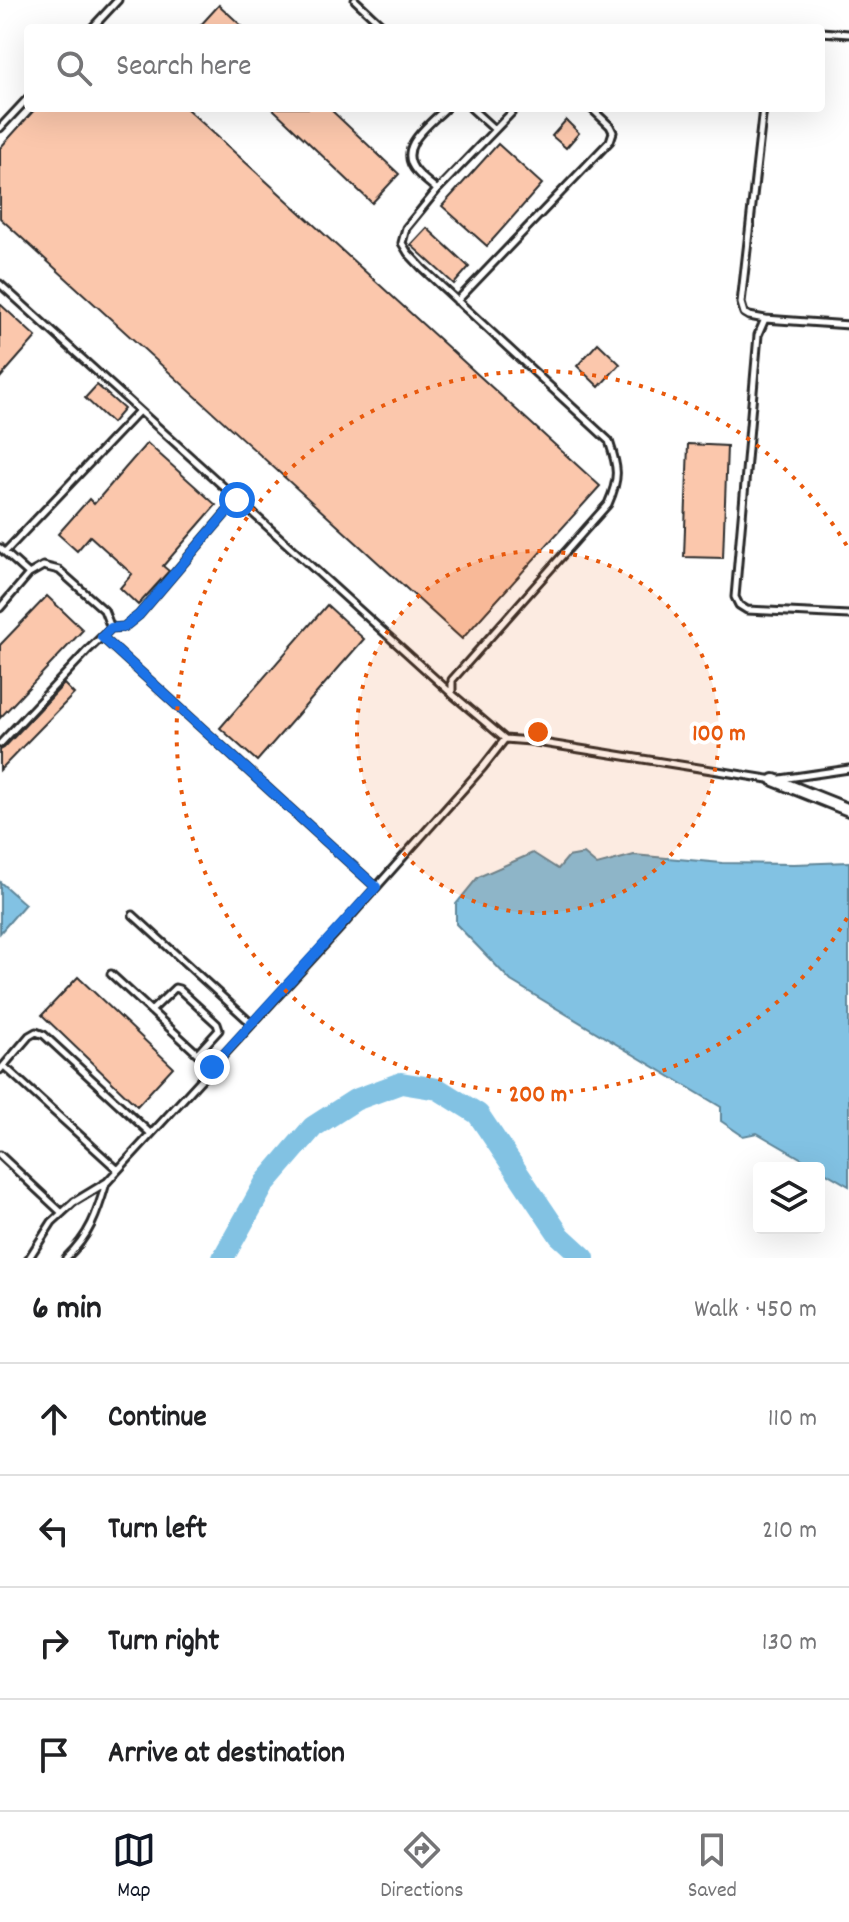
<!DOCTYPE html>
<html lang="en">
<head>
<meta charset="utf-8">
<style>
  body { margin:0; font-family:Dekko,sans-serif; background:#f6f6f6; color:#202124 }
  .controls { position:absolute; right:24px; bottom:24px; display:grid; overflow:hidden; border-radius:8px; box-shadow:0 8px 32px #0002 }
  .controls button { width:72px; height:72px; display:grid; place-items:center; padding:0; border:0; border-bottom:2px solid #e0e0e0; background:#fff; color:#202124; font:40px sans-serif }
  .stop { position:absolute; width:24px; height:24px; margin:-18px; border:6px solid #1a73e8; border-radius:50%; background:#fff }
  .stop.end { background:#1a73e8; border-color:#fff; box-shadow:0 2px 8px #0008 }
  .list { margin:0; padding:0; list-style:none }
  h2 { display:flex; justify-content:space-between; align-items:center; height:104px; margin:0; padding:0 32px; font-size:34px }
  h2 small { font-size:26px; font-weight:400; color:#757577 }
  .list li { display:grid; grid-template-columns:52px 1fr auto; gap:24px; align-items:center; box-sizing:border-box; height:112px; padding:0 32px; border-top:2px solid #e0e0e0 }
  .list b { display:block; font-size:30px; white-space:nowrap }
  .list em { font-size:26px; font-style:normal; color:#757577 }
  .icon { flex:none; width:44px; height:44px; fill:none; stroke:currentColor; stroke-width:2; stroke-linecap:round; stroke-linejoin:round }
  .map { position:relative; flex:none; width:849px; height:1258px; overflow:hidden }
  .search { position:absolute; background:#fff; box-shadow:0 8px 32px #0002; left:24px; right:24px; top:24px; height:88px; display:flex; align-items:center; gap:20px; box-sizing:border-box; padding:0 28px; border-radius:8px; color:#757577; font-size:30px }
  .sheet { height:552px; background:#fff }
  nav { display:flex; justify-content:space-around; align-items:center; box-sizing:border-box; height:112px; border-top:2px solid #e0e0e0; background:#fff; font-size:22px; color:#757577 }
  nav a { display:grid; justify-items:center; gap:4px }
  nav .on { color:#111827 }
  .map>svg:first-child { display:block }
</style>
</head>
<body>
<div class="map">
<svg width="849" height="1258" viewBox="0 0 849 1258">
  <rect width="100%" height="100%" fill="#fff"/>
  <filter id="ink" filterUnits="userSpaceOnUse"><feTurbulence type="fractalNoise" baseFrequency=".0125" numOctaves="2"/><feDisplacementMap in="SourceGraphic" scale="16" xChannelSelector="R" yChannelSelector="G"/><feConvolveMatrix kernelMatrix="1 2 1 2 8 2 1 2 1" color-interpolation-filters="sRGB"/></filter>
  <g filter="url(#ink)">
    <!-- water -->
    <path fill="#82c2e3" stroke="#5f8699" stroke-width="2" d="M533,853L558,869L568,857L584,854L597,865L634,855L722,863L794,864L849,862V1186L757,1133L743,1136L721,1121V1107L511,981L456,924V904L478,877Z
      M0,882L25,904L0,933Z"/>
    <g fill="none" stroke-linecap="round" stroke-linejoin="round">
      <!-- river -->
      <path stroke="#82c2e3" stroke-width="22" d="M223,1258L265,1183L313,1127L355,1100L401,1083L438,1089L478,1114L560,1236L584,1258"/>
    </g>
    <!-- building -->
    <path fill="#fbc7ac" stroke="#2b2b2b" stroke-width="2" d="M219,5L244,28H198Z
      M36,108H186L600,486L462,639L0,218V148Z
      M272,108H329L399,174L372,203Z
      M566,120L579,133L566,148L552,136Z
      M498,144L542,184L487,246L442,206Z
      M427,228L469,267L454,284L411,245Z
      M0,304L36,337L0,378Z
      M598,343L620,364L599,387L577,366Z
      M97,385L124,409L112,423L85,398Z
      M147,443L216,505L163,566L169,571L138,605L120,588L132,574L90,536L77,551L58,534L89,499L94,504Z
      M688,444L727,446L723,558L684,557Z
      M47,596L83,630L0,718V645Z
      M327,605L364,639L257,761L220,728Z
      M64,684L74,694L0,770V750L4,748Z
      M78,977L173,1067L137,1106L42,1015Z"/>
    <g fill="none" stroke-linecap="round" stroke-linejoin="round">
      <defs>
        <path id="service" d="M355,0L385,28
          M92,28L118,0
          M821,32L849,34
          M471,108L494,129
          M516,108L437,190L406,228L402,243L408,253L422,268L609,441C618,468 620,477 608,504L452,680V694L505,739L530,741L774,780L849,769
          M763,108L741,303L744,313L749,316L765,319
          M0,128L28,98
          M437,190C431,184 423,179 417,172C395,148 429,125 446,108
          M0,284L451,693
          M457,301L610,141L613,132L610,126L591,108
          M849,325L765,319L758,335L735,597L739,605L747,610L849,615
          M0,548L29,574
          M5,552L139,411
          M0,608L29,574L43,566L59,570L104,610L111,628L87,651L0,744
          M111,628L124,627L139,615L237,500
          M102,637L376,887
          M133,915L252,1024
          M111,974L212,1067
          M151,1011L175,988L179,989L217,1024L219,1030L198,1053
          M4,1066L118,1170
          M0,1070L29,1036L36,1032L44,1035L151,1134
          M0,1155L62,1213
          M29,1258L52,1222L74,1202L107,1182L341,927L483,767L505,739
          M66,1258C90,1235 97,1214 106,1183"/>
        <path id="minor" d="M774,780L849,810"/>
      </defs>
      <!-- service casing -->
      <use href="#service" stroke="#2b2b2b" stroke-width="11"/>
      <!-- minor casing -->
      <use href="#minor" stroke="#2b2b2b" stroke-width="16"/>
      <!-- service -->
      <use href="#service" stroke="#fff" stroke-width="5"/>
      <!-- minor -->
      <use href="#minor" stroke="#fff" stroke-width="10"/>
    </g>
  </g>
  <g fill="none" stroke-linecap="round" stroke-linejoin="round" filter="url(#ink)">
    <!-- route -->
    <path stroke="#1a73e8" stroke-width="10" d="M212,1067L376,887L102,637L111,628L124,627L139,615L237,500"/>
  </g>
  <!-- distance rings -->
  <circle cx="538" cy="732" r="181" fill="#e8590c" fill-opacity=".12"/>
  <g fill="none" stroke="#e8590c" stroke-width="4" stroke-dasharray="4 8">
    <circle cx="538" cy="732" r="181"/>
    <path d="M847 918A361 361 0 1 1 847 546"/>
  </g>
  <circle cx="538" cy="732" r="12" fill="#e8590c" stroke="#fff" stroke-width="4"/>
  <g font-size="24" text-anchor="middle" font-weight="bold" fill="#e8590c" stroke="#fff" stroke-width="8" stroke-linejoin="round" paint-order="stroke">
    <text x="719" y="740">100 m</text>
    <text x="538" y="1101">200 m</text>
  </g>
</svg>
<div class="controls">
<button><svg class="icon" aria-label="layers" viewBox="0 0 24 24"><path d="M12 4l9 5-9 5-9-5zM3 14l9 5 9-5"/></svg></button>
</div>
<div class="stop" style="left:237px;top:500px"></div>
<div class="stop end" style="left:212px;top:1067px"></div>
<div class="search"><svg class="icon" aria-label="search" viewBox="0 0 24 24"><circle cx="10" cy="10" r="6"/><path d="M15 15l6 6"/></svg>Search here</div>
</div>
<section class="sheet">
<h2>6 min<small>Walk · 450 m</small></h2>
<ul class="list">
<li><svg class="icon" aria-label="ahead" viewBox="0 0 24 24"><path d="M12 20V5M6 11l6-6 6 6"/></svg><div><b>Continue</b></div><em>110 m</em></li>
<li><svg class="icon" aria-label="left" viewBox="0 0 24 24"><path d="M17 20v-9H6M10 6l-5 5 5 5"/></svg><div><b>Turn left</b></div><em>210 m</em></li>
<li><svg class="icon" aria-label="right" viewBox="0 0 24 24"><path d="M7 20v-9h11M14 6l5 5-5 5"/></svg><div><b>Turn right</b></div><em>130 m</em></li>
<li><svg class="icon" aria-label="arrive" viewBox="0 0 24 24"><path d="M6 21V4h12l-3 4 3 4H6"/></svg><div><b>Arrive at destination</b></div></li>
</ul>
</section>
<nav>
<a class="on"><svg class="icon" aria-label="map" viewBox="0 0 24 24"><path d="M3 6l6-2 6 2 6-2v14l-6 2-6-2-6 2zM9 4v14M15 6v14"/></svg>Map</a>
<a><svg class="icon" aria-label="directions" viewBox="0 0 24 24"><path d="M12 3l9 9-9 9-9-9zM9 14v-3h6M13 9l2 2-2 2"/></svg>Directions</a>
<a><svg class="icon" aria-label="saved" viewBox="0 0 24 24"><path d="M7 4h10v16l-5-4-5 4z"/></svg>Saved</a>
</nav>
</body>
</html>
